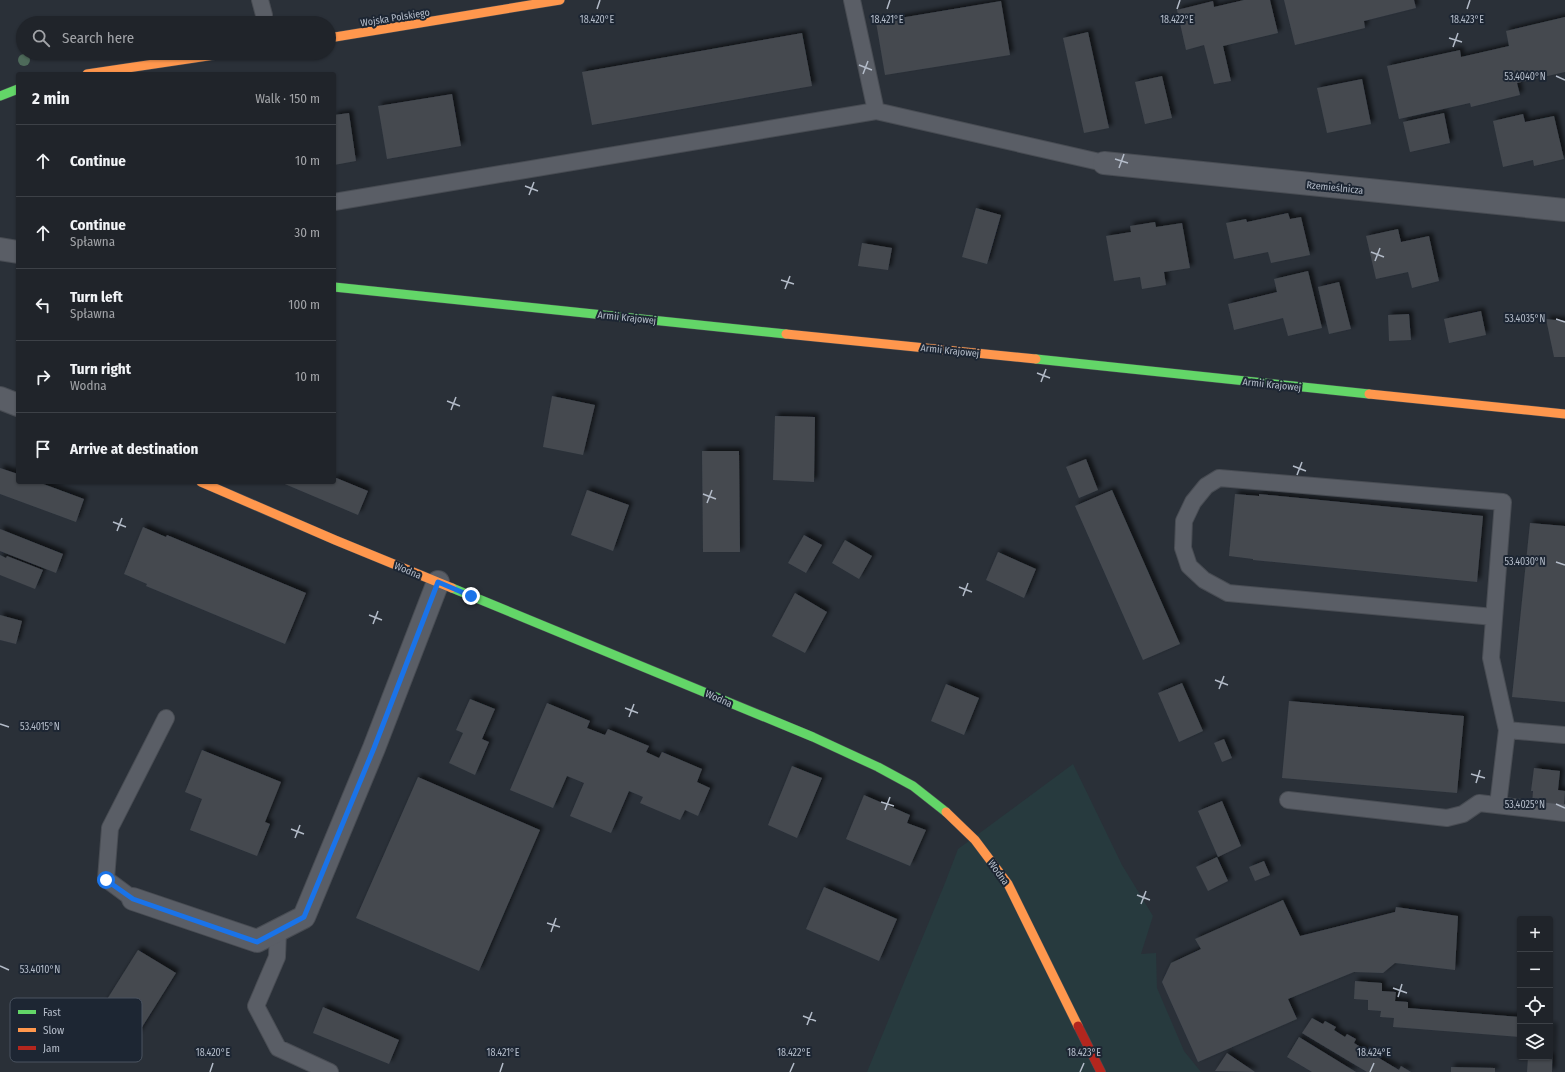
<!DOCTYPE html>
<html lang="en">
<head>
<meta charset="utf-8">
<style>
  body { margin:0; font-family:"Fira Sans Condensed",sans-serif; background:#2d3036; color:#f1f3f6 }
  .controls { position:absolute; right:12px; bottom:12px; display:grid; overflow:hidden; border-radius:4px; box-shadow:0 1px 3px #0004 }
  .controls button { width:36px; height:36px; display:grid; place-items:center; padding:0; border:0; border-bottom:1px solid #3d4147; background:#20242a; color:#f1f3f6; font:20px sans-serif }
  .stop { position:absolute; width:12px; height:12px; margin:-9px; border:3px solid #1a73e8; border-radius:50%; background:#fff }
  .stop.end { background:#1a73e8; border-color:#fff; box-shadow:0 1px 4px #0008 }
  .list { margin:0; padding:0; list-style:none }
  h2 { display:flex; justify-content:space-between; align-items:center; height:52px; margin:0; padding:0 16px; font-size:17px }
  h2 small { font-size:13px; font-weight:400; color:#a2a4a8 }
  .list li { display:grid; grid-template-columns:26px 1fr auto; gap:12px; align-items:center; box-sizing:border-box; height:72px; padding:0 16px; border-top:1px solid #3d4147 }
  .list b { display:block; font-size:15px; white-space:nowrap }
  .list p { margin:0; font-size:13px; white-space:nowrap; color:#a2a4a8 }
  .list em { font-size:13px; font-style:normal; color:#a2a4a8 }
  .icon { flex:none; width:22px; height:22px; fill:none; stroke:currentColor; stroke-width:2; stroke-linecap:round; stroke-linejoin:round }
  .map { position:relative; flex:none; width:1565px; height:1072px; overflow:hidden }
  .search { position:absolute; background:#20242a; box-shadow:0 1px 3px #0004; left:16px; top:16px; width:320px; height:44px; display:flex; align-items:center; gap:10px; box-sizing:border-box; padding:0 14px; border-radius:22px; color:#a2a4a8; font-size:15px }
  .panel { position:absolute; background:#20242a; box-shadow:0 1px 3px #0004; left:16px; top:72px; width:320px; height:412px; border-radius:4px }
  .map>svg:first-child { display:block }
</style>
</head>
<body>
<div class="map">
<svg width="1565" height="1072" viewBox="0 0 1565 1072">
  <defs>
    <filter id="shadow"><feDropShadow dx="3.5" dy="-3.5" stdDeviation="2" flood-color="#0009"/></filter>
  </defs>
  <rect width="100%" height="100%" fill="#2a3038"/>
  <!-- green -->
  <path fill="#273a3e" d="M1073,764L1122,865L1153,916L1141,954L1156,953L1157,988L1184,1051L1201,1072H867L945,883L958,849Z"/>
  <!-- building -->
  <path fill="#444950" filter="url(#shadow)" d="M1244,0H1270L1278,33L1223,46L1231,81L1214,84L1204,45L1186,50L1177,10L1213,1L1214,7Z
    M1284,0H1414L1416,8L1364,21L1365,28L1295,45Z
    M1001,1L1010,55L885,75L876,22Z
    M1565,17V72L1517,83L1520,95L1471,107L1470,103L1399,119L1387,66L1460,50L1461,57L1509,46L1506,31Z
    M1088,32L1109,128L1084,133L1063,38Z
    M802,33L812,86L592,125L582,72Z
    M1162,76L1172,118L1145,124L1135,82Z
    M1362,79L1371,124L1327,133L1317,88Z
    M452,94L461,146L387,159L378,106Z
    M349,113L356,161L334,165V115Z
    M1444,113L1450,143L1410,152L1403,122Z
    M1523,114L1525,122L1554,116L1564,159L1534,166L1533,160L1503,167L1493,121Z
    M976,208L1001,215L987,264L962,257Z
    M1288,213L1290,219L1301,217L1310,255L1271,263L1268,252L1234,259L1226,223L1246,219L1247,222Z
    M1155,222L1156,227L1182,223L1190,268L1164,272L1166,285L1142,289L1140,277L1114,281L1106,236L1131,232L1130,226Z
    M1398,229L1401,242L1429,236L1439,281L1412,288L1408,272L1376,279L1366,236Z
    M862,243L892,248L888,270L858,266Z
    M1308,271L1322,328L1288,336L1283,318L1234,330L1228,304L1277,292L1274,279Z
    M1339,282L1351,329L1329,334L1318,287Z
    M1481,311L1486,335L1449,343L1444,319Z
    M1409,314L1411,340L1389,341L1388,315Z
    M1546,319L1565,321V357H1554Z
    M552,396L595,405L583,455L543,447Z
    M775,416L815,417L814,482L773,480Z
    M702,451H739L740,552H703Z
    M1086,459L1098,490L1079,498L1066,467Z
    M0,468L18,474V482H38L84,499L76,522L0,494Z
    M334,477L368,491L358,515L280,482H334Z
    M587,490L629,505L613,551L571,535Z
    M1112,490L1180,644L1143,660L1075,506Z
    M1235,494L1259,496V494L1483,516L1477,582L1253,560V559L1229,556Z
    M1530,523L1565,526V702L1512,697Z
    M143,527L166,537L167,535L306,593L285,644L146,586L147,584L124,574Z
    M0,529L63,554L56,573L0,551Z
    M804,535L822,545L806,573L788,563Z
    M845,540L872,556L859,579L832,563Z
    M998,552L1036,569L1024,598L986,580Z
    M0,555L6,558L7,556L43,570L35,589L0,575Z
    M795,593L827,612L805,653L772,636Z
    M0,615L22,621L16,644L0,640Z
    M1182,683L1203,731L1179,742L1158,693Z
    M946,684L979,698L964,735L931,721Z
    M470,699L495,709L482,739L489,742L475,775L449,763L463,733L456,730Z
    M1289,701L1464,716L1457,793L1282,778Z
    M547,703L590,721L587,728L605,735L608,729L649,746L646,752L659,758L662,752L702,769L697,782L710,788L698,816L685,810L680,820L640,803L643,797L629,791L611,833L570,816L584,783L567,776L553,808L510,790Z
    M1224,739L1232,758L1222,762L1214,743Z
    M202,750L281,782L265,822L270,824L257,856L190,830L202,799L185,792Z
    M792,766L822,778L797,838L768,825Z
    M1534,768L1560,771L1558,790L1565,791L1564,809L1532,805L1533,791H1531Z
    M418,777L540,830L479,971L356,918Z
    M864,795L910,815L907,823L926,830L910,866L846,839Z
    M1222,801L1241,846L1218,857L1198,811Z
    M1217,857L1228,881L1208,891L1196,867Z
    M1264,861L1270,875L1255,881L1249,867Z
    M824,887L897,919L879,961L806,929Z
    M1283,900L1300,936L1395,912L1396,907L1458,916L1455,970L1395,963L1383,973L1354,972L1288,999L1297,1019L1198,1062L1162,982L1171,963L1201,949L1195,939Z
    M138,950L176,973L122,1059L84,1036Z
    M1355,981L1382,983V991L1396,992L1395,1001L1408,1002V1008L1520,1017V1037L1393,1027L1394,1018L1380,1017L1381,1011L1368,1010V1000L1354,999Z
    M323,1007L399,1040L389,1064L313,1033Z
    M1312,1018L1323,1024L1325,1021L1336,1027L1334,1030L1345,1037L1347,1034L1356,1039L1354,1043L1399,1070L1401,1066L1411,1072H1367L1302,1033Z
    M1550,1026H1553L1552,1072H1527L1528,1057H1550Z
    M1299,1037L1356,1072H1312L1287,1057Z
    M1227,1053L1255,1072L1215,1071Z
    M1451,1067L1495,1068V1072H1451Z"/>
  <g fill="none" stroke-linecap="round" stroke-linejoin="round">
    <defs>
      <path id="lane" d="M260,0L264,15
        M852,0L876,111
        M334,202L876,111L1104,163
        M1494,617L1228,593L1204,580L1189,566L1183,548L1184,521L1193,502L1206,486L1219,478L1503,502L1491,658L1507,730L1498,805
        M1507,730L1564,735
        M1288,800L1447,818L1463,814L1479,803L1565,813
        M133,899L106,879L110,828L166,718
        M278,931L277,957L256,1006L278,1048L330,1072"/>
      <path id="street" d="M1104,163L1565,210
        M0,249L18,252
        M0,398L18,405
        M133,899L257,941L304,917L374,748L438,582"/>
      <path id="fast" d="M0,96L18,89
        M334,287L786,334
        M1036,359L1369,394
        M452,588L813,737L878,767L913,786L946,812"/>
      <path id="slow" d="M329,38L560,0
        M87,74L228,53
        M786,334L1036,359
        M1369,394L1565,414
        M201,482L335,540L452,588
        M946,812L975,840L1008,884L1078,1026"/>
      <path id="jam" d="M1078,1026L1101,1072"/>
    </defs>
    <!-- lane casing -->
    <use href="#lane" stroke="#484c53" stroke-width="18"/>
    <!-- street casing -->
    <use href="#street" stroke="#484c53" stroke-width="24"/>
    <!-- fast casing -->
    <use href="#fast" stroke="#484c53" stroke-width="10"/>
    <!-- slow casing -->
    <use href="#slow" stroke="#484c53" stroke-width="10"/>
    <!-- jam casing -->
    <use href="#jam" stroke="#484c53" stroke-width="10"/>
    <!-- lane -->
    <use href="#lane" stroke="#5a5e66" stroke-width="16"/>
    <!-- street -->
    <use href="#street" stroke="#5a5e66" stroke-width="22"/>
    <!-- fast -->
    <use href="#fast" stroke="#63d668" stroke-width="9"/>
    <!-- slow -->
    <use href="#slow" stroke="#ff974d" stroke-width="9"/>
    <!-- jam -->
    <use href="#jam" stroke="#b3261e" stroke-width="9"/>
  </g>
  <!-- trees -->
  <circle fill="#4e6a5a" cx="24" cy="60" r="6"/>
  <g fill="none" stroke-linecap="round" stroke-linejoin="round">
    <!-- route -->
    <path stroke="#1a73e8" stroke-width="5" d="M106,880L133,899L257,942L304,917L374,748L438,582L471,596"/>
  </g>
  <!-- ticks -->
  <path fill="none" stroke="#b4bcc9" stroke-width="1.5" d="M597,9L600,0M887,9L890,0M1177,9L1180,0M1467,9L1470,0M1449,38L1462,42M1453,47L1458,33M859,65L872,70M863,74L868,61M1556,76L1565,80M1115,159L1128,163M1119,168L1124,154M525,186L538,191M529,195L534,182M1371,252L1384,257M1375,261L1380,248M781,280L794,284M785,289L790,276M1556,319L1565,322M1037,373L1050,378M1041,382L1046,369M447,401L460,406M451,410L456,397M1293,466L1306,471M1297,475L1302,462M703,494L716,499M707,503L712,490M113,522L126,527M117,531L122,518M1556,562L1565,565M959,587L972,592M963,596L968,583M369,615L382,620M373,624L378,611M1215,680L1228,685M1219,689L1224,676M625,708L638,713M629,717L634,704M0,724L9,727M1471,774L1485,778M1476,783L1480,770M881,802L894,806M1556,804L1565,808M885,810L890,797M291,829L304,834M295,838L300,825M1137,895L1150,900M1141,904L1146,891M547,923L560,927M551,932L556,918M0,966L9,970M1393,988L1407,993M1398,997L1402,984M803,1016L816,1021M807,1025L812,1012M210,1072L213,1063M500,1072L503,1063M790,1072L794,1063M1080,1072L1084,1063M1370,1072L1374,1063"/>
  <g text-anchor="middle" stroke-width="4" stroke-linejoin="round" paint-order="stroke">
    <!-- street labels -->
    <g font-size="10" fill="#b4bcc9" stroke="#1d2633">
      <text transform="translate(395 17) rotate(-9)" y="4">Wojska Polskiego</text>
      <text transform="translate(1335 187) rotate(6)" y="4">Rzemieślnicza</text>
      <text transform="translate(627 317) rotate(6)" y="4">Armii Krajowej</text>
      <text transform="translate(950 350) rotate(6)" y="4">Armii Krajowej</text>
      <text transform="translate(1272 384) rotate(6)" y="4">Armii Krajowej</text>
      <text transform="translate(408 570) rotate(23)" y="4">Wodna</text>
      <text transform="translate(719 698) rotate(24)" y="4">Wodna</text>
      <text transform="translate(999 872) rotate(54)" y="4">Wodna</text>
    </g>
  </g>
  <!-- legend -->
  <rect x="10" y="998" width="132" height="64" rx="6" fill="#1d2633" stroke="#4a5360" stroke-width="1"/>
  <rect x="18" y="1010" width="18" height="4" fill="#63d668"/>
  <rect x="18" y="1028" width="18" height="4" fill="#ff974d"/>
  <rect x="18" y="1046" width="18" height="4" fill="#b3261e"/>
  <g font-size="11" fill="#b4bcc9">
    <text x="43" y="1016">Fast</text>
    <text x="43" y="1034">Slow</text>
    <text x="43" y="1052">Jam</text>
  </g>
  <g font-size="10" text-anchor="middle" fill="#b4bcc9" stroke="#1d2633" stroke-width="4" stroke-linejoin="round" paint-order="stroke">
    <text x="597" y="23">18.420°E</text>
    <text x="887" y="23">18.421°E</text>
    <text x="1177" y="23">18.422°E</text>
    <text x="1467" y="23">18.423°E</text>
    <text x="1525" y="80">53.4040°N</text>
    <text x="1525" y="322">53.4035°N</text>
    <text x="1525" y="565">53.4030°N</text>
    <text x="40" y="730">53.4015°N</text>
    <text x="1525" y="808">53.4025°N</text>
    <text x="40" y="973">53.4010°N</text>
    <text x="213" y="1056">18.420°E</text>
    <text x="503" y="1056">18.421°E</text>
    <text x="794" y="1056">18.422°E</text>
    <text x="1084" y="1056">18.423°E</text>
    <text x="1374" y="1056">18.424°E</text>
  </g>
</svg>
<div class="controls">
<button>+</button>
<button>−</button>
<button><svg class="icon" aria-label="locate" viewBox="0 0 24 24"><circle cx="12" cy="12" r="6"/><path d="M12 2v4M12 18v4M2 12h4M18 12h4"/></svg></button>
<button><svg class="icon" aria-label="layers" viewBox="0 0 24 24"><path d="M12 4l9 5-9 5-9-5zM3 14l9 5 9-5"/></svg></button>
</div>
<div class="stop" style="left:106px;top:880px"></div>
<div class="stop end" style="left:471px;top:596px"></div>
<div class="search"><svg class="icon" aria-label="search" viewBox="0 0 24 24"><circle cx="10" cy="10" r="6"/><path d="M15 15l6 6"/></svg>Search here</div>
<section class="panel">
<h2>2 min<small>Walk · 150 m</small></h2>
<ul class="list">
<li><svg class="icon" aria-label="ahead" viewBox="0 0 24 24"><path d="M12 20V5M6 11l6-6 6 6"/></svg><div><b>Continue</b></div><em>10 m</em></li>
<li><svg class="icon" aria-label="ahead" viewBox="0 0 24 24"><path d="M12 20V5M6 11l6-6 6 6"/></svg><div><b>Continue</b><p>Spławna</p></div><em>30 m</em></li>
<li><svg class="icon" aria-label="left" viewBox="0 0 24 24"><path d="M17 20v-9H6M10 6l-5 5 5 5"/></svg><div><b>Turn left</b><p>Spławna</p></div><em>100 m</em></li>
<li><svg class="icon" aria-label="right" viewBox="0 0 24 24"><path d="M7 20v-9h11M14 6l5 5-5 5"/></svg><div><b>Turn right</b><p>Wodna</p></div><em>10 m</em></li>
<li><svg class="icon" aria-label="arrive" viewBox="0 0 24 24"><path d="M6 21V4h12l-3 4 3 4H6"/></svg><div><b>Arrive at destination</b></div></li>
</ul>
</section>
</div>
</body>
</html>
